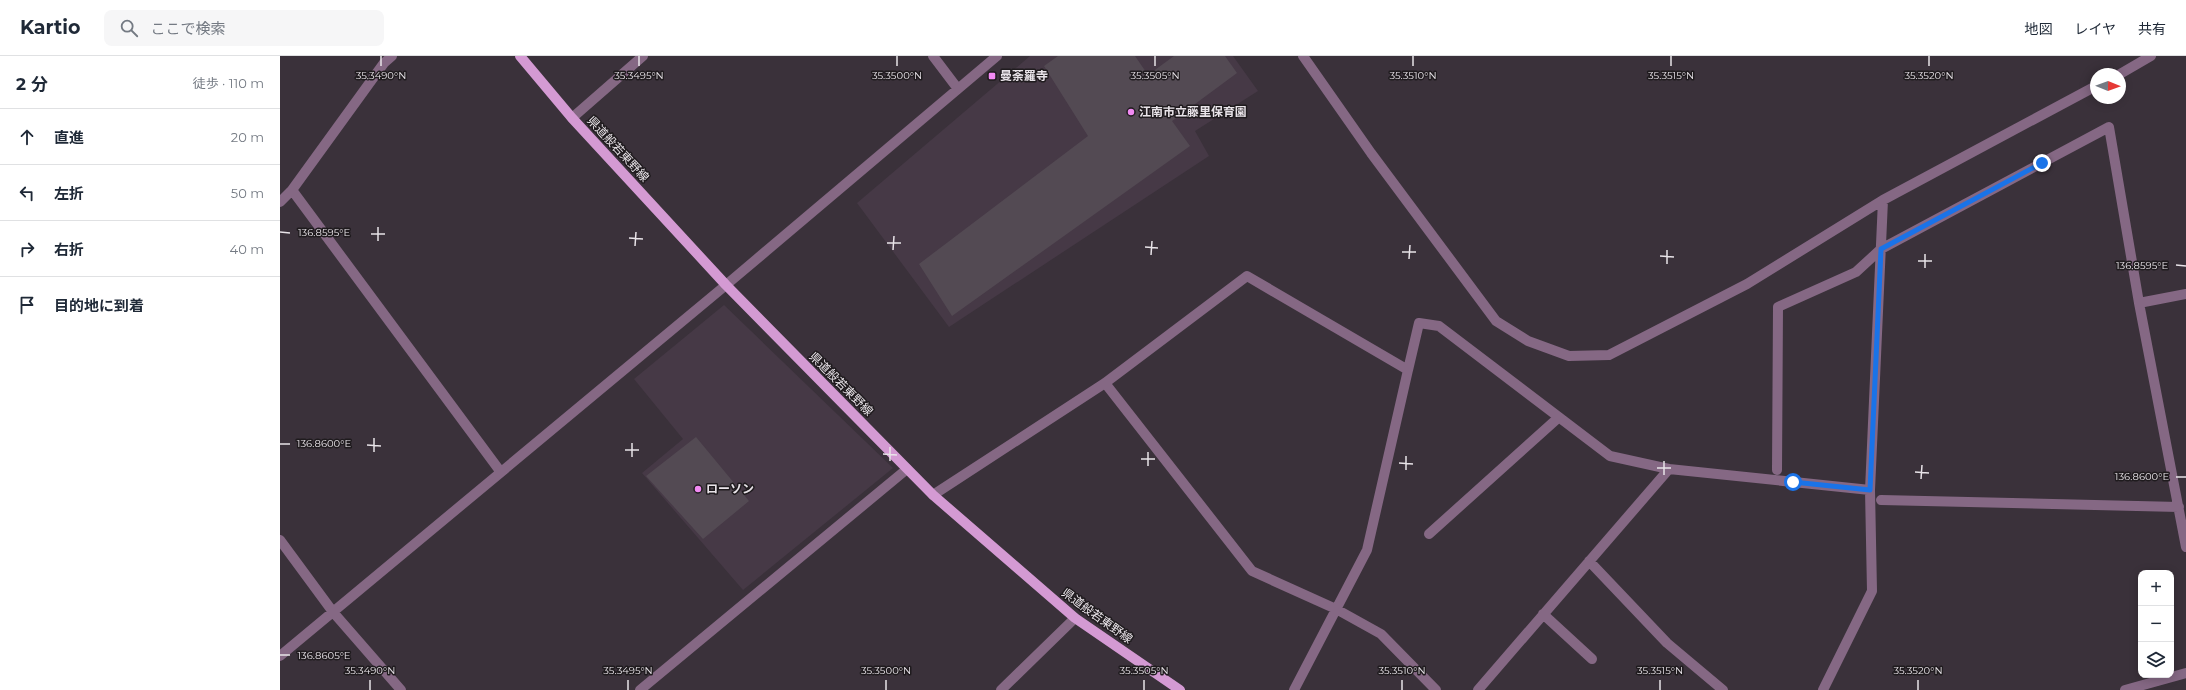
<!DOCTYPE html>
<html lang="ja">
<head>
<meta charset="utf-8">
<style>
  body { margin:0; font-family:Montserrat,"Noto Sans JP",sans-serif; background:#f6f6f7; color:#1f2937 }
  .controls { position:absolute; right:12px; bottom:12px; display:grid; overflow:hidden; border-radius:8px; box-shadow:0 2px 10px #0003 }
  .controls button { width:36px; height:36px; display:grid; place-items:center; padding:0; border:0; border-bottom:1px solid #e0e1e3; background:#fff; color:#1f2937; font:20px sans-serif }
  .compass { position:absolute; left:1810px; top:12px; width:36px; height:36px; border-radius:50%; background:#fff; box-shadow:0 2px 10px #0003; rotate:91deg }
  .stop { position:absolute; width:12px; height:12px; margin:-9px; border:3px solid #1a73e8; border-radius:50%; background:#fff }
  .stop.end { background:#1a73e8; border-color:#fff; box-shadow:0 1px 4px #0008 }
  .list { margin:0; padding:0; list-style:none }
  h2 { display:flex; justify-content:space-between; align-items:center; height:52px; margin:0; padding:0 16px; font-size:17px }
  h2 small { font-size:13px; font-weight:400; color:#747a83 }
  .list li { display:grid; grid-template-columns:26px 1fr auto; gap:12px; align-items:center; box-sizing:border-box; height:56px; padding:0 16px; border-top:1px solid #e0e1e3 }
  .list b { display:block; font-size:15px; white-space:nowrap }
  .list em { font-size:13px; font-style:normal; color:#747a83 }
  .icon { flex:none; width:22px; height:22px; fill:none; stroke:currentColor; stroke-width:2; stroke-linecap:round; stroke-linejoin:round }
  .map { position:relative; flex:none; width:1906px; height:634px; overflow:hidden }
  header { display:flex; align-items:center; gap:24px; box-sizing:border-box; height:56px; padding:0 20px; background:#fff; border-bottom:1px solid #e0e1e3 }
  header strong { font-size:19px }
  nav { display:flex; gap:22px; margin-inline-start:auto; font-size:14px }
  .search { width:280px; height:36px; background:#f6f6f7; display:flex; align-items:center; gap:10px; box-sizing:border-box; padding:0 14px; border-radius:8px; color:#747a83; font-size:15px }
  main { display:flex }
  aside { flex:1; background:#fff }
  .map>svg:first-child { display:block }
</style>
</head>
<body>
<header>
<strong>Kartio</strong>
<div class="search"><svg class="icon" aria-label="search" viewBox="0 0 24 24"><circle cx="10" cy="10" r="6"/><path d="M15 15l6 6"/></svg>ここで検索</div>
<nav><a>地図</a><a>レイヤ</a><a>共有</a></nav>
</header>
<main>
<aside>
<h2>2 分<small>徒歩 · 110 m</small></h2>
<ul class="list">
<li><svg class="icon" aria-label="ahead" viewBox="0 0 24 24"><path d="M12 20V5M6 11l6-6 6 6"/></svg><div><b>直進</b></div><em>20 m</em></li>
<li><svg class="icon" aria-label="left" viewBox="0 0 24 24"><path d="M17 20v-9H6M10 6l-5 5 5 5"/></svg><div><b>左折</b></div><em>50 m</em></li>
<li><svg class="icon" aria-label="right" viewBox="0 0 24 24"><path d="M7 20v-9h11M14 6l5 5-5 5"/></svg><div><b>右折</b></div><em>40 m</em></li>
<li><svg class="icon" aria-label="arrive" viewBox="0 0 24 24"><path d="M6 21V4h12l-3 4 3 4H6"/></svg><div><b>目的地に到着</b></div></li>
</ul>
</aside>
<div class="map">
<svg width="1906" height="634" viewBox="0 0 1906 634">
  <rect width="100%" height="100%" fill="#3a313a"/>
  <!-- built -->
  <path fill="#463946" d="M750,0H953L978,35L915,75L929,100L669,271L577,147Z
    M444,249L613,412L463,534L362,417L403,383L354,323Z"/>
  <!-- building -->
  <path fill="#534a53" d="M778,0H855L868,19L894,0H945L957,17L892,65L910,90L672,260L639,208L808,80L764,10Z
    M416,381L469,445L423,483L366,420Z"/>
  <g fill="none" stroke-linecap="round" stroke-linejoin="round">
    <!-- minor -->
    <path stroke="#856884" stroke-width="10" d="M653,0L678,33
      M1023,0L1091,97L1216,265L1248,285L1289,300L1329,299L1467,228L1603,144L1816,30
      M1840,18L1871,0
      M292,62L363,0
      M12,134L220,415
      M0,146L12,134L104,7L112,0
      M1906,238L1859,247L1906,491
      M1128,314L1139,267L1159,270L1330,400L1389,413
      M825,327L972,515L1056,553L1101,578L1156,634
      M1497,414L1498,251L1576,216L1601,193L1829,71L1859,247
      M653,439L825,327L967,220L1128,314L1087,494L1014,634
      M1601,444L1899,451
      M1149,478L1278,362
      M0,484L53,556L121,634
      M1309,505L1387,587L1443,634
      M1263,558L1312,603
      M0,600L446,229L717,0
      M360,634L627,413
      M721,634L795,562
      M1198,634L1389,413L1590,434
      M1543,634L1592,535L1590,434L1603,144
      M1845,634L1906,617"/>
    <!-- major -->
    <path stroke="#d49ad3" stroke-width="10" d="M240,0L292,62L446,229L653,439L795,562L900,634"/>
  </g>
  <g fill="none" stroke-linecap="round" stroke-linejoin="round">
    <!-- route -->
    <path stroke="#1a73e8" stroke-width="5" d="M1513,426L1590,434L1601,193L1762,107"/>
  </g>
  <!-- ticks -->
  <path fill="none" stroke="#e8e3e8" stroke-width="1.5" d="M101,10V0M359,10V0M617,10V0M875,10V0M1133,10V0M1391,10V0M1649,10V0M0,176L10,177M91,178H105M349,182L363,183M98,185V171M607,187H621M355,190L356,176M865,191L878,192M613,194L614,180M1122,196H1136M871,199L872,185M1380,200L1394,201M1129,203L1130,189M1638,205H1652M1387,208V194M1896,209L1906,210M1645,212V198M0,388H10M87,389L101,390M345,394H359M94,396V382M603,398L617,399M352,401V387M861,403H875M610,405V391M1119,407L1133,408M868,410V396M1377,412H1391M1126,414V400M1635,416L1649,417M1384,419V405M1896,421H1906M1641,423L1642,409M0,599H10M90,634V624M348,634V624M606,634V624M864,634V624M1122,634V624M1380,634V624M1638,634V624"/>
  <!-- markers -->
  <g fill="#f28af3" stroke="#1f1b1e" stroke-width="1.5">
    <rect x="708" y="16" width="8" height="8" rx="2"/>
    <circle cx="851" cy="56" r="4"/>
    <circle cx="418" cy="433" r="4"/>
  </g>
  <g text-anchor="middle" stroke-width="3" stroke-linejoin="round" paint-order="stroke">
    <!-- poi labels -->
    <g font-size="12" font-weight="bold" fill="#e8e3e8" stroke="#1f1b1e" text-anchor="start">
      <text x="720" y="24">曼荼羅寺</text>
      <text x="859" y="60">江南市立藤里保育園</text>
      <text x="426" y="437">ローソン</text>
    </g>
    <!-- street labels -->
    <g font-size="12" fill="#e8e3e8" stroke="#1f1b1e">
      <text transform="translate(338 93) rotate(47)" y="4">県道般若東野線</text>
      <text transform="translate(561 328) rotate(45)" y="4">県道般若東野線</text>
      <text transform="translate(817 560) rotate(36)" y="4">県道般若東野線</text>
    </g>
  </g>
  <g font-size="10" text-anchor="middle" fill="#e8e3e8" stroke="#1f1b1e" stroke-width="3" stroke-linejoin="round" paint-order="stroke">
    <text x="101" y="23">35.3490°N</text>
    <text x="359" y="23">35.3495°N</text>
    <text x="617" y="23">35.3500°N</text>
    <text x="875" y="23">35.3505°N</text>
    <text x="1133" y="23">35.3510°N</text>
    <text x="1391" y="23">35.3515°N</text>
    <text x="1649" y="23">35.3520°N</text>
    <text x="44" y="180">136.8595°E</text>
    <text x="1862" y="213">136.8595°E</text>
    <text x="44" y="391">136.8600°E</text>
    <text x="1862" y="424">136.8600°E</text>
    <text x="44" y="603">136.8605°E</text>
    <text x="90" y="618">35.3490°N</text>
    <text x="348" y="618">35.3495°N</text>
    <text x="606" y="618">35.3500°N</text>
    <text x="864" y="618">35.3505°N</text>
    <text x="1122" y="618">35.3510°N</text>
    <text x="1380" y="618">35.3515°N</text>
    <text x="1638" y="618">35.3520°N</text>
  </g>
</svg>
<div class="controls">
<button>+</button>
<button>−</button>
<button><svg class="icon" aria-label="layers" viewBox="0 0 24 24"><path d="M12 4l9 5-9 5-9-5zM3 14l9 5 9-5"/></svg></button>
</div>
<svg class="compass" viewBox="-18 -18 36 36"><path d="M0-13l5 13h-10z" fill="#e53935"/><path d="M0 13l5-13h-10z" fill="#747a83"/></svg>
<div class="stop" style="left:1513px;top:426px"></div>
<div class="stop end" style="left:1762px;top:107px"></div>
</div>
</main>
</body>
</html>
